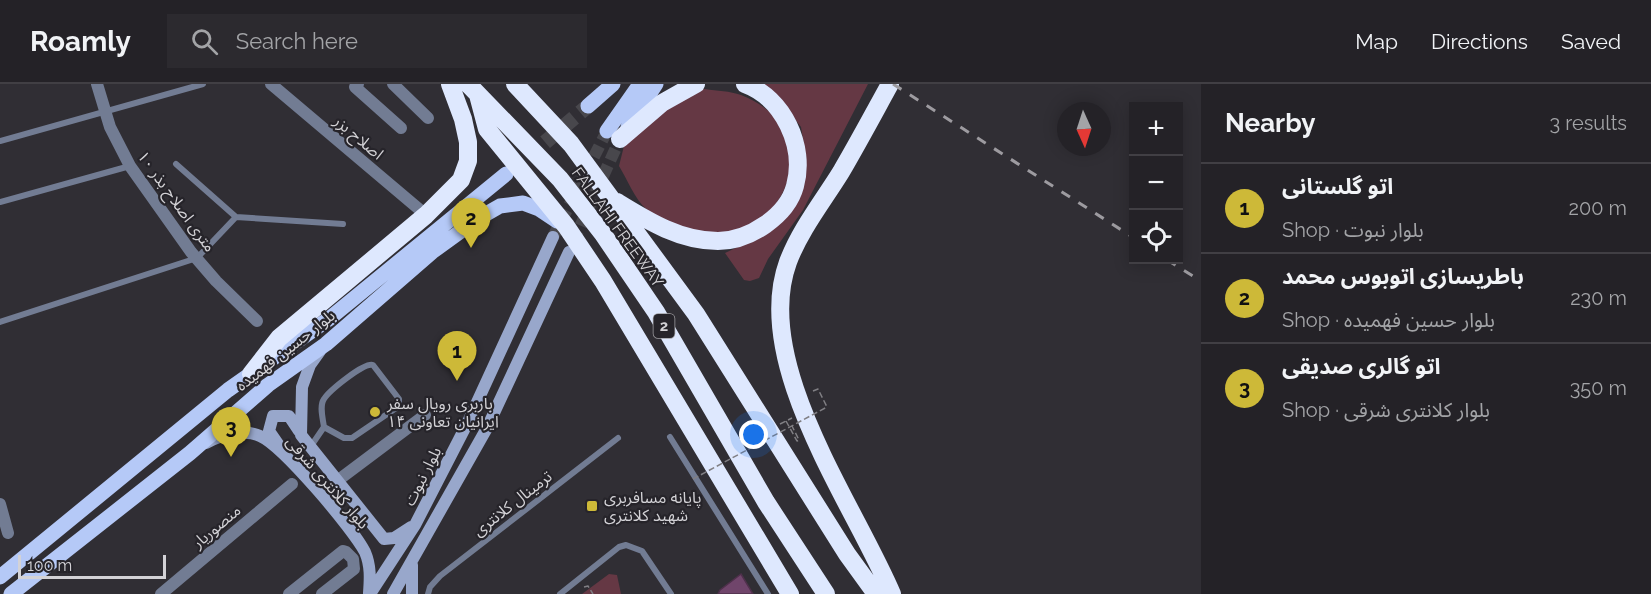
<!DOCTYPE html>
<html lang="en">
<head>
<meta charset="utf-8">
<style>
  body { margin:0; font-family:Raleway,"Noto Sans Arabic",sans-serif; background:#2c2a2f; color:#f1f3f6 }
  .controls { position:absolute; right:18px; top:18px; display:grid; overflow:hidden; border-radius:0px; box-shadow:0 3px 15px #0003 }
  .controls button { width:54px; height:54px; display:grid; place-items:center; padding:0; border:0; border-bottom:2px solid #413f44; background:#242227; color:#f1f3f6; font:30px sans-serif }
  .compass { position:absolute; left:1057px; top:18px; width:54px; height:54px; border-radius:50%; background:#242227; box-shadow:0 3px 15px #0003; rotate:177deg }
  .scale { position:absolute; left:18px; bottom:15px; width:148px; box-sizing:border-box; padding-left:6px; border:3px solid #d3d2d6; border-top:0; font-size:16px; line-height:21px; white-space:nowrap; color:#d3d2d6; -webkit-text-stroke:4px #26242a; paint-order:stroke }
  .you { position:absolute; left:754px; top:351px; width:21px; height:21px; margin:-15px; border:4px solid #fff; border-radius:50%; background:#1a73e8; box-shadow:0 0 0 9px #1a73e833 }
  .badge { display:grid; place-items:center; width:39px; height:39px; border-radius:50%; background:#cdb938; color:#111; font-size:20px; font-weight:700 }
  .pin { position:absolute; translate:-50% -50px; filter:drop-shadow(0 2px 3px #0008) }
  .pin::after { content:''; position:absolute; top:32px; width:21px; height:18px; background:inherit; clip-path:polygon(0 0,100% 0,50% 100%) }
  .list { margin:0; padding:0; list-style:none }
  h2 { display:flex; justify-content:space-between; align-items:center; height:78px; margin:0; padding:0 24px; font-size:26px }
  h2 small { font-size:20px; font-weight:400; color:#a3a4a7 }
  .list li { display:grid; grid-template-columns:39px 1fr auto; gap:18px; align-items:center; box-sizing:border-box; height:90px; padding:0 24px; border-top:2px solid #413f44 }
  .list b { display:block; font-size:22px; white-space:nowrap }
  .list p { margin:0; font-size:20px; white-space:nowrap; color:#a3a4a7 }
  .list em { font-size:20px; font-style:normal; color:#a3a4a7 }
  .icon { flex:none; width:33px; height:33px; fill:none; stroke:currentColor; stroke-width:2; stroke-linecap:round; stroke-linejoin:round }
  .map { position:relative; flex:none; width:1201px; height:510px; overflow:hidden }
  header { display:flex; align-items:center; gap:36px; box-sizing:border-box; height:84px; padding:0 30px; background:#242227; border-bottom:2px solid #413f44 }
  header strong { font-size:28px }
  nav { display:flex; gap:33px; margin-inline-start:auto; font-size:21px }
  .search { width:420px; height:54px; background:#2c2a2f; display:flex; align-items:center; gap:15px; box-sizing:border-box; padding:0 21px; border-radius:0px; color:#a3a4a7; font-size:22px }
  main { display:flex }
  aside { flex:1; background:#242227 }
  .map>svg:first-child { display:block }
</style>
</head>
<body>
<header>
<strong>Roamly</strong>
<div class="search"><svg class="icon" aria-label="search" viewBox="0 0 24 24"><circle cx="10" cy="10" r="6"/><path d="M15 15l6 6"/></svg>Search here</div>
<nav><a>Map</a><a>Directions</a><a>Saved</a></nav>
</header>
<main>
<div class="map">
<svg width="1201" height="510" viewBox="0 0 1201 510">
  <rect width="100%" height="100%" fill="#302e34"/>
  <!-- green -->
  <path fill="#653844" d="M756,0H868L803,126L768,175L759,194L750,197L744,196L725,169L765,150L804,61L801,43L787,25Z
    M705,5C717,7 730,7 741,11C845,51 769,194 670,139C663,134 652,131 646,125C635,115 627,95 619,82L624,62L689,6Z
    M609,490L617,491L621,510H582Z"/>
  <!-- building -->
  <path fill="#70456b" stroke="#4e304b" stroke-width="1.5" d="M741,490L753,510H718L720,506Z"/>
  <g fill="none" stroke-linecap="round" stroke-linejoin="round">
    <!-- secondary-tunnel -->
    <path stroke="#48474c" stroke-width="12" stroke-dasharray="12 6" stroke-linecap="butt" d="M553,153L607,47
      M573,158L620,55"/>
    <!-- primary-tunnel -->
    <path stroke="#48474c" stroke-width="15" stroke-dasharray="15 8" stroke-linecap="butt" d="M510,88L588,22"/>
    <!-- path -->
    <path stroke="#807f84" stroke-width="1.5" stroke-dasharray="6 3" stroke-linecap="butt" d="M813,307L818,305L827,323
      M786,337L797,357L799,356L792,342
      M780,340L792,334
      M584,503L588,502L593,510"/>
    <!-- lane -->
    <path stroke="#727c93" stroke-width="6" d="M0,57L203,0
      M176,80L236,133L343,140
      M0,118L130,82
      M0,238L197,174L236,133
      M670,353L768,510
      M311,362L324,343C323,335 319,322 324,315C329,307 364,278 373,281L399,315V322L352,354H344L324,343
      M428,510L430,503L440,492L618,354
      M560,510L619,463L626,461L642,467L671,510"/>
    <!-- street -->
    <path stroke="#727c93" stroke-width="12" d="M97,0L110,43L130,82L191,168L216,197L257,237
      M271,0L426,131
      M358,0L355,3L401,44
      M393,0L428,34
      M337,397L425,331
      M0,420L8,449
      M161,510L292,400
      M289,510L343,467L346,468L353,475L354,485L322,510"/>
    <!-- secondary -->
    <path stroke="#98a7cb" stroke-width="12" d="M320,267L310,281L302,303L301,351L384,455L394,454L411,443
      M206,359C220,351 245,345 260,352C283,362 353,445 365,468C371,482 370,495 369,509
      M278,360L269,347L273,332H289L299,347
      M412,481V510
      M370,510L415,441L467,340L553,153
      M393,510L487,344L569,168"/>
    <!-- primary -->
    <path stroke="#b5c9f7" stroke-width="15" d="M588,22L613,0
      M628,43L656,0
      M607,47L640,0
      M0,493L228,306L330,234L506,90
      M11,510L190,369L268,301L326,260L432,168L479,134L500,122L523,119L539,125L557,137"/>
    <!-- highway -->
    <path stroke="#dee8fe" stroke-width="18" d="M468,0L560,95L603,150L656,228L766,418L826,510
      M515,0L571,60L696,230L847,470L876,510
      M890,0C874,29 858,59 841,88C823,117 800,146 788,178C751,279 854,420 892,510
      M478,11L487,45L566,142L603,197L790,510
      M620,55L662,19L696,0
      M617,118C648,137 680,157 718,157C749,157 787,132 795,102C806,62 783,14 745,0
      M251,290L279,254L426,131L461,96L468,77V58L463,35L450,0"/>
    <!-- rail -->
    <path stroke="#9d9ba0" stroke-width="3" stroke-dasharray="10 10" stroke-linecap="butt" d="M893,0L1134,154
      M1167,176L1201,197"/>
    <!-- path-bridge -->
    <path stroke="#807f84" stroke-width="1.5" stroke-dasharray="6 3" stroke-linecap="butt" d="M693,395L827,323"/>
  </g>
  <!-- markers -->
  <g fill="#cdb938" stroke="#26242a" stroke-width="2">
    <circle cx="375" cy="328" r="6"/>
    <rect x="586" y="416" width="12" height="12" rx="3"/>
  </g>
  <g text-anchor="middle" stroke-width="4.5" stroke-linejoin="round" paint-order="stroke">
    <!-- shield labels -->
    <rect fill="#26242a" stroke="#9f9ea2" stroke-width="1.5" x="653.5" y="230" width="21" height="24" rx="4.5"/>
    <g font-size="15" font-weight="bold" fill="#d3d2d6">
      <text x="664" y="247">2</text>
    </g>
    <!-- street labels -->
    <g font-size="16" fill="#d3d2d6" stroke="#26242a">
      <text transform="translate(359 53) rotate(40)" y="6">اصلاح بزر</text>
      <text transform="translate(177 117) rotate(54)" y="6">۱۰ متری اصلاح بذر</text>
      <text transform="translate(618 143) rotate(54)" y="6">FALLAHI FREEWAY</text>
      <text transform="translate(285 266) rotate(-38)" y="6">بلوار حسین فهمیده</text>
      <text transform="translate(422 392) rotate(-63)" y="6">بلوار نبوت</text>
      <text transform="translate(328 398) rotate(49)" y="6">بلوار کلانتری شرقی</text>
      <text transform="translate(512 419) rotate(-38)" y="6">ترمینال کلانتری</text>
      <text transform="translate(216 442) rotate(-40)" y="6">منصوریار</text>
    </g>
    <!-- poi labels -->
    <g font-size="16" fill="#d3d2d6" stroke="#26242a" text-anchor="start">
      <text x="387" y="325">باربری رویال سفر<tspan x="387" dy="18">ایرانیان تعاونی ۱۴</tspan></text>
      <text x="604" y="419">پایانه مسافربری<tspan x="604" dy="18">شهید کلانتری</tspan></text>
    </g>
  </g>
</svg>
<div class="controls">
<button>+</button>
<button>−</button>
<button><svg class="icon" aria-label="locate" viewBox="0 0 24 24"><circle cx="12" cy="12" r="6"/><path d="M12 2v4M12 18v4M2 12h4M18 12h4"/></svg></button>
</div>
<svg class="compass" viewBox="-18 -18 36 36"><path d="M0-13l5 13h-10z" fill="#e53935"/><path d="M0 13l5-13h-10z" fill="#a3a4a7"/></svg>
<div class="scale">100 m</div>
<div class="you"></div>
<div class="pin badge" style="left:457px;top:297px">1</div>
<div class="pin badge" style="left:471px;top:164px">2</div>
<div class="pin badge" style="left:231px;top:373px">3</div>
</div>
<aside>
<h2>Nearby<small>3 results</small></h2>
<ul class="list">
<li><span class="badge">1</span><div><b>اتو گلستانی</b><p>Shop · بلوار نبوت</p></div><em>200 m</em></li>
<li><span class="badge">2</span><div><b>باطریسازی اتوبوس محمد</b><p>Shop · بلوار حسین فهمیده</p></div><em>230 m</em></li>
<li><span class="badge">3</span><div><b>اتو گالری صدیقی</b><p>Shop · بلوار کلانتری شرقی</p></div><em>350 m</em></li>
</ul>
</aside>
</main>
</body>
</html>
